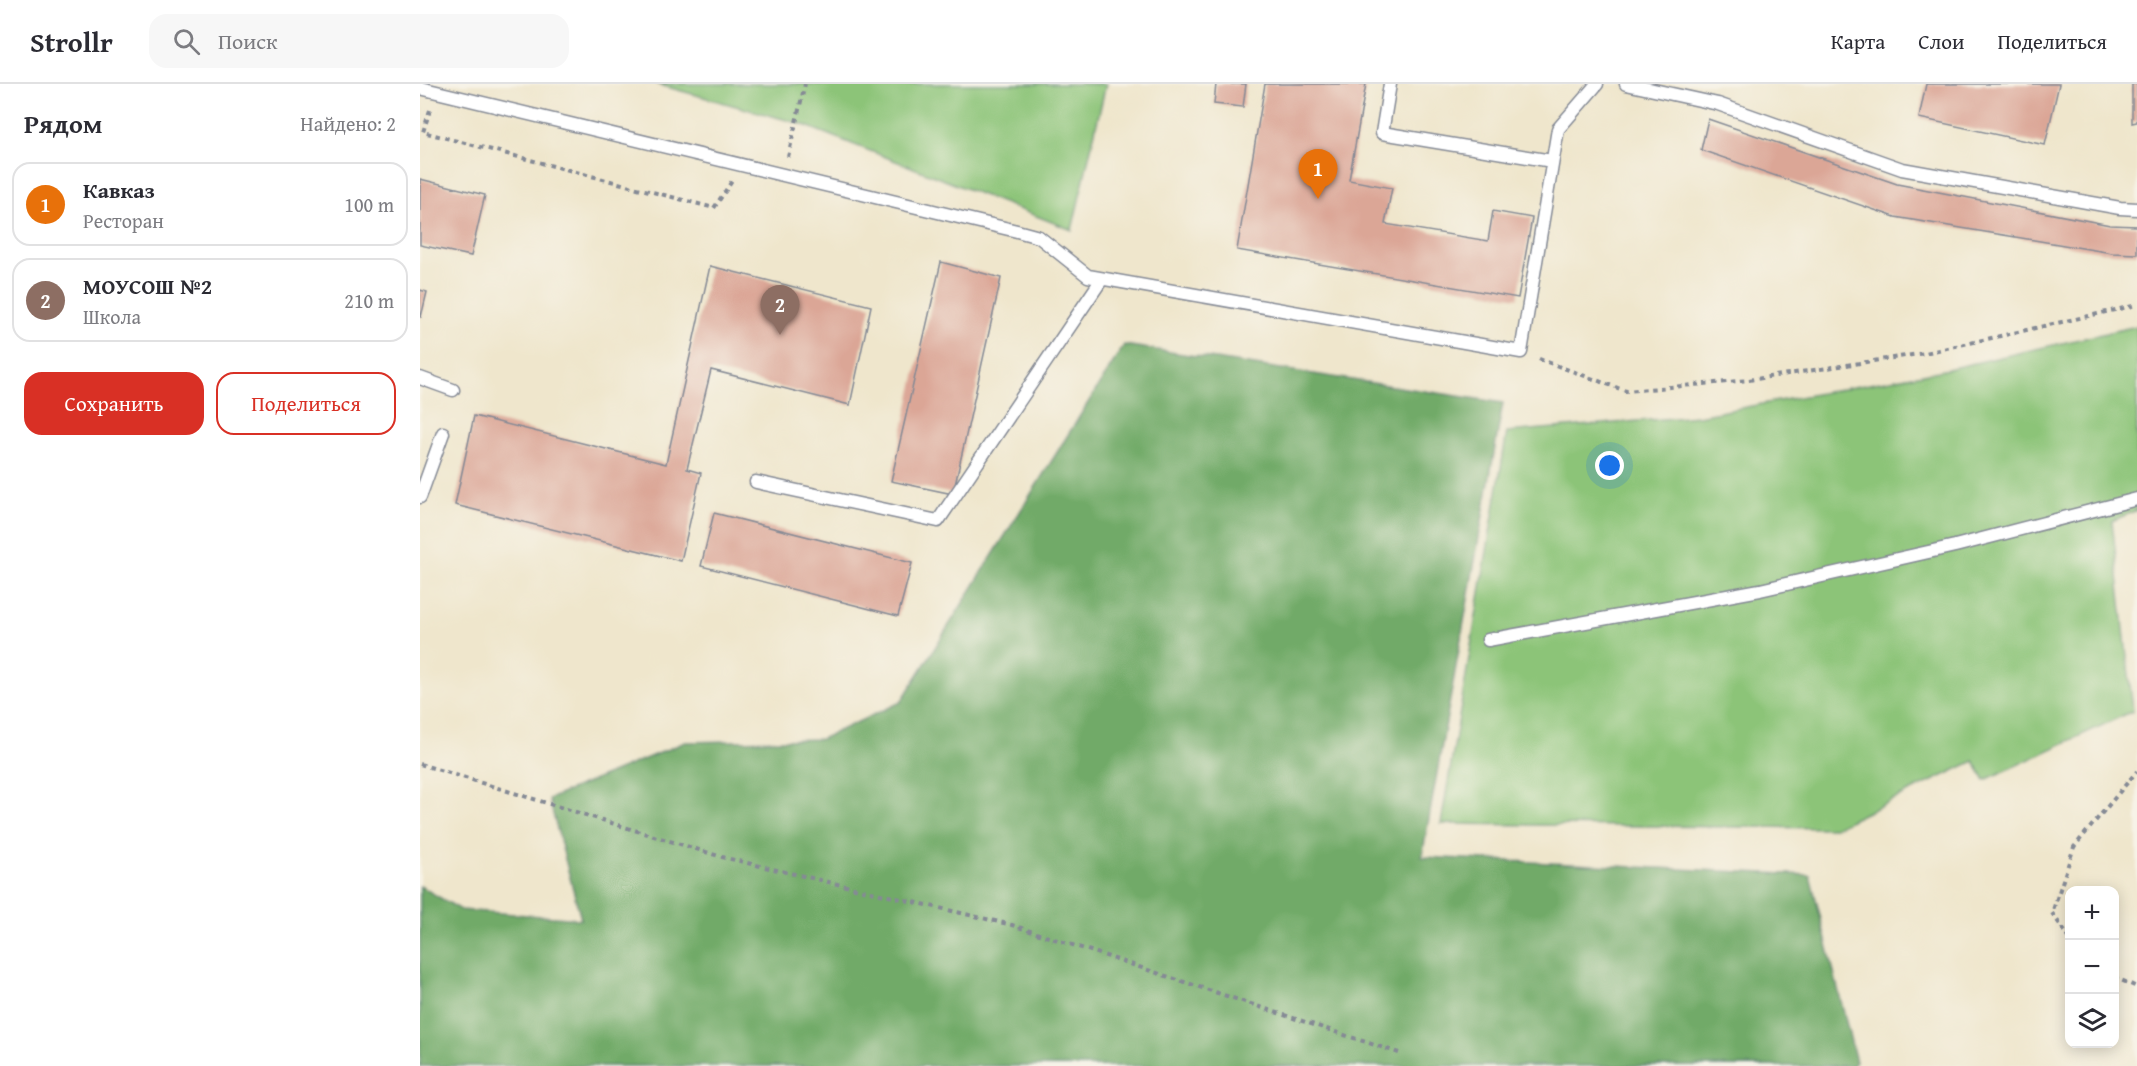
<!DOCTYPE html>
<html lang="ru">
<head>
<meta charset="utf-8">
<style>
  body { margin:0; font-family:"Gentium Book Plus",serif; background:#f7f7f7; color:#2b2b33 }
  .controls { position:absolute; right:18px; bottom:18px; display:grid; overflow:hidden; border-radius:12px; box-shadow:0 3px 15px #0003 }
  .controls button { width:54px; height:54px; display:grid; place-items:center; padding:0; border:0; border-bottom:2px solid #e1e1e2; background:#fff; color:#2b2b33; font:30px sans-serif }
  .you { position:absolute; left:1190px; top:382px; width:21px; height:21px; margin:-15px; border:4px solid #fff; border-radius:50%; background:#1a73e8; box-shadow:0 0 0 9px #1a73e833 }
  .badge { display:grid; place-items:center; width:39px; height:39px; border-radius:50%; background:#d93025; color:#fff; font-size:20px; font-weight:700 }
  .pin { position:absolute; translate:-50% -50px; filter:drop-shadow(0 2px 3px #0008) }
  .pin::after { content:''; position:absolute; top:32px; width:21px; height:18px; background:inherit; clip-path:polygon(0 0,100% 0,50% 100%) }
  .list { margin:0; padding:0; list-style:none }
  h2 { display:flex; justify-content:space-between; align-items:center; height:78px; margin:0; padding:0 24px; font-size:26px }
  h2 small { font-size:20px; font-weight:400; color:#7c7c81 }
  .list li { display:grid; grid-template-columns:39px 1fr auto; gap:18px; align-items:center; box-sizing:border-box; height:84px; margin:0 12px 12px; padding:0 12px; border:2px solid #e1e1e2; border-radius:18px }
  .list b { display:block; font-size:22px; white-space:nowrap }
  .list p { margin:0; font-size:20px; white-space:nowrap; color:#7c7c81 }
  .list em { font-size:20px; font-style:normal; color:#7c7c81 }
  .actions { display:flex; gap:12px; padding:18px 24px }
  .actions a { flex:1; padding:14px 0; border:2px solid #d93025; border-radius:18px; text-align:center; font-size:21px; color:#d93025 }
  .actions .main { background:#d93025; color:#fff }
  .icon { flex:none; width:33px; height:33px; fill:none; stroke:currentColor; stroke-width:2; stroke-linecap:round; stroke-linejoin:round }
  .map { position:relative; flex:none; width:1717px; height:982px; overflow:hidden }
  header { display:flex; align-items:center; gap:36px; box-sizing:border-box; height:84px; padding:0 30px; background:#fff; border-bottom:2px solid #e1e1e2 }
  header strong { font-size:28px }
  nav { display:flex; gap:33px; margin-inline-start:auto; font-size:21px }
  .search { width:420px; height:54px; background:#f7f7f7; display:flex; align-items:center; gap:15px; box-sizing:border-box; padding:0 21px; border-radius:18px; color:#7c7c81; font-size:22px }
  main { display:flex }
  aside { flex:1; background:#fff }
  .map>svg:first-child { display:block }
</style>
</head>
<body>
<header>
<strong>Strollr</strong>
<div class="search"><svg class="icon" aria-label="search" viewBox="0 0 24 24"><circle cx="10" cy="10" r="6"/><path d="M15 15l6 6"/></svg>Поиск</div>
<nav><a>Карта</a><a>Слои</a><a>Поделиться</a></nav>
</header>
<main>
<aside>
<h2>Рядом<small>Найдено: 2</small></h2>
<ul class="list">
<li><span class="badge" style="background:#e8710a">1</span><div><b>Кавказ</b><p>Ресторан</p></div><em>100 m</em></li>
<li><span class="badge" style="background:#8d6e63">2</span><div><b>МОУСОШ №2</b><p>Школа</p></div><em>210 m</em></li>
</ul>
<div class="actions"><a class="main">Сохранить</a><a>Поделиться</a></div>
</aside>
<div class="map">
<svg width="1717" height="982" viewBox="0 0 1717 982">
  <rect width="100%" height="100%" fill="#f7f3e8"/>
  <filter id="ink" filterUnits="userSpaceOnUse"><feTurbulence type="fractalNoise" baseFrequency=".0167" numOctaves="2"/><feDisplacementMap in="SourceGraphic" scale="12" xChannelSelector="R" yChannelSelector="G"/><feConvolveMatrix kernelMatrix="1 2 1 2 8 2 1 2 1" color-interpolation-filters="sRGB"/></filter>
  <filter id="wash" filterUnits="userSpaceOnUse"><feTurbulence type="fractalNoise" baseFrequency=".008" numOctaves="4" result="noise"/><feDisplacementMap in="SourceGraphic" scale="24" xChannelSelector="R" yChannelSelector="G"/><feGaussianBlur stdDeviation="1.35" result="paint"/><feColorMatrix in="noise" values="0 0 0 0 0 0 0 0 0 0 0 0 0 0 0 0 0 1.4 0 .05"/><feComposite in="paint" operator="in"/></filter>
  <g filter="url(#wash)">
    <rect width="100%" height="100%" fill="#efe6cc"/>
    <!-- green -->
    <path fill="#8cc478" stroke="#547a6b" stroke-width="1.5" d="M236,0H686L652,146L381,40Z
      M1717,242V426L1692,437L1713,627L1565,696L1554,677L1414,744L1021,740L1087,348L1278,332L1519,287Z"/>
    <!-- forest -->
    <path fill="#71aa68" stroke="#466c63" stroke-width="1.5" d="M704,261L1083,319L1002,773L1390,791L1436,978L1432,982H0V802L41,826L161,835L129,715L265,658L401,655L481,618Z"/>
    <g id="blocks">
      <!-- building -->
      <path fill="#dba696" d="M796,0H826L823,23L794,20Z
        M845,0H946L929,96L972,104L965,140L1068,157L1073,127L1112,134L1098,214L817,166Z
        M1506,0H1639L1625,61L1499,34Z
        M1712,0H1717V38L1712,39Z
        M1288,35L1477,100L1690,141L1717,142V170L1692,169L1475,133L1281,66Z
        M0,95L65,111L51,172L0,161Z
        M521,178L581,194L533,410L471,397Z
        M290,182L451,222L430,321L291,286L267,385L281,389L261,477L35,421L54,332L246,380Z
        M0,206L7,208L1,233H0Z
        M294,429L492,479L478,532L281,482Z"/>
    </g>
  </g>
  <g filter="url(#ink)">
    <use href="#blocks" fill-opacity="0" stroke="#858a95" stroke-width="1.5"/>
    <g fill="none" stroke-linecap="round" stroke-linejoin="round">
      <defs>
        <path id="lane" d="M970,0L962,49L1132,77
          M1206,0L1298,20L1482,85L1700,124L1717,125
          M0,4L597,147L619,153L668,192L1101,268L1138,45L1177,0
          M0,294L33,306
          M336,398L518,437L682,195
          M0,413L23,349
          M1068,556L1340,506L1535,462L1717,415"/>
      </defs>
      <!-- lane casing -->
      <use href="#lane" stroke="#858a95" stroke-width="15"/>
      <!-- path -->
      <path stroke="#858a95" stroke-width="4" stroke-dasharray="4.5 4.5" stroke-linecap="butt" d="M10,26L3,48L294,124L312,97
        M368,73L385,0
        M1119,275L1206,307L1329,296L1505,269L1717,221
        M0,680L302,773L592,841L979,969
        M1650,855L1632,829L1654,763L1717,687
        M1694,893L1717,903"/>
      <!-- lane -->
      <use href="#lane" stroke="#fff" stroke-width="12"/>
    </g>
  </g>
</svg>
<div class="controls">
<button>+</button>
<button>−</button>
<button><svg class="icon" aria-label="layers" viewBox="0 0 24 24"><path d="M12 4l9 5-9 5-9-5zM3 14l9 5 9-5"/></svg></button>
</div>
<div class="you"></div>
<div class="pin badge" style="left:898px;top:115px;background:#e8710a">1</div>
<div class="pin badge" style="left:360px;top:251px;background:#8d6e63">2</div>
</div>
</main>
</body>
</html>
